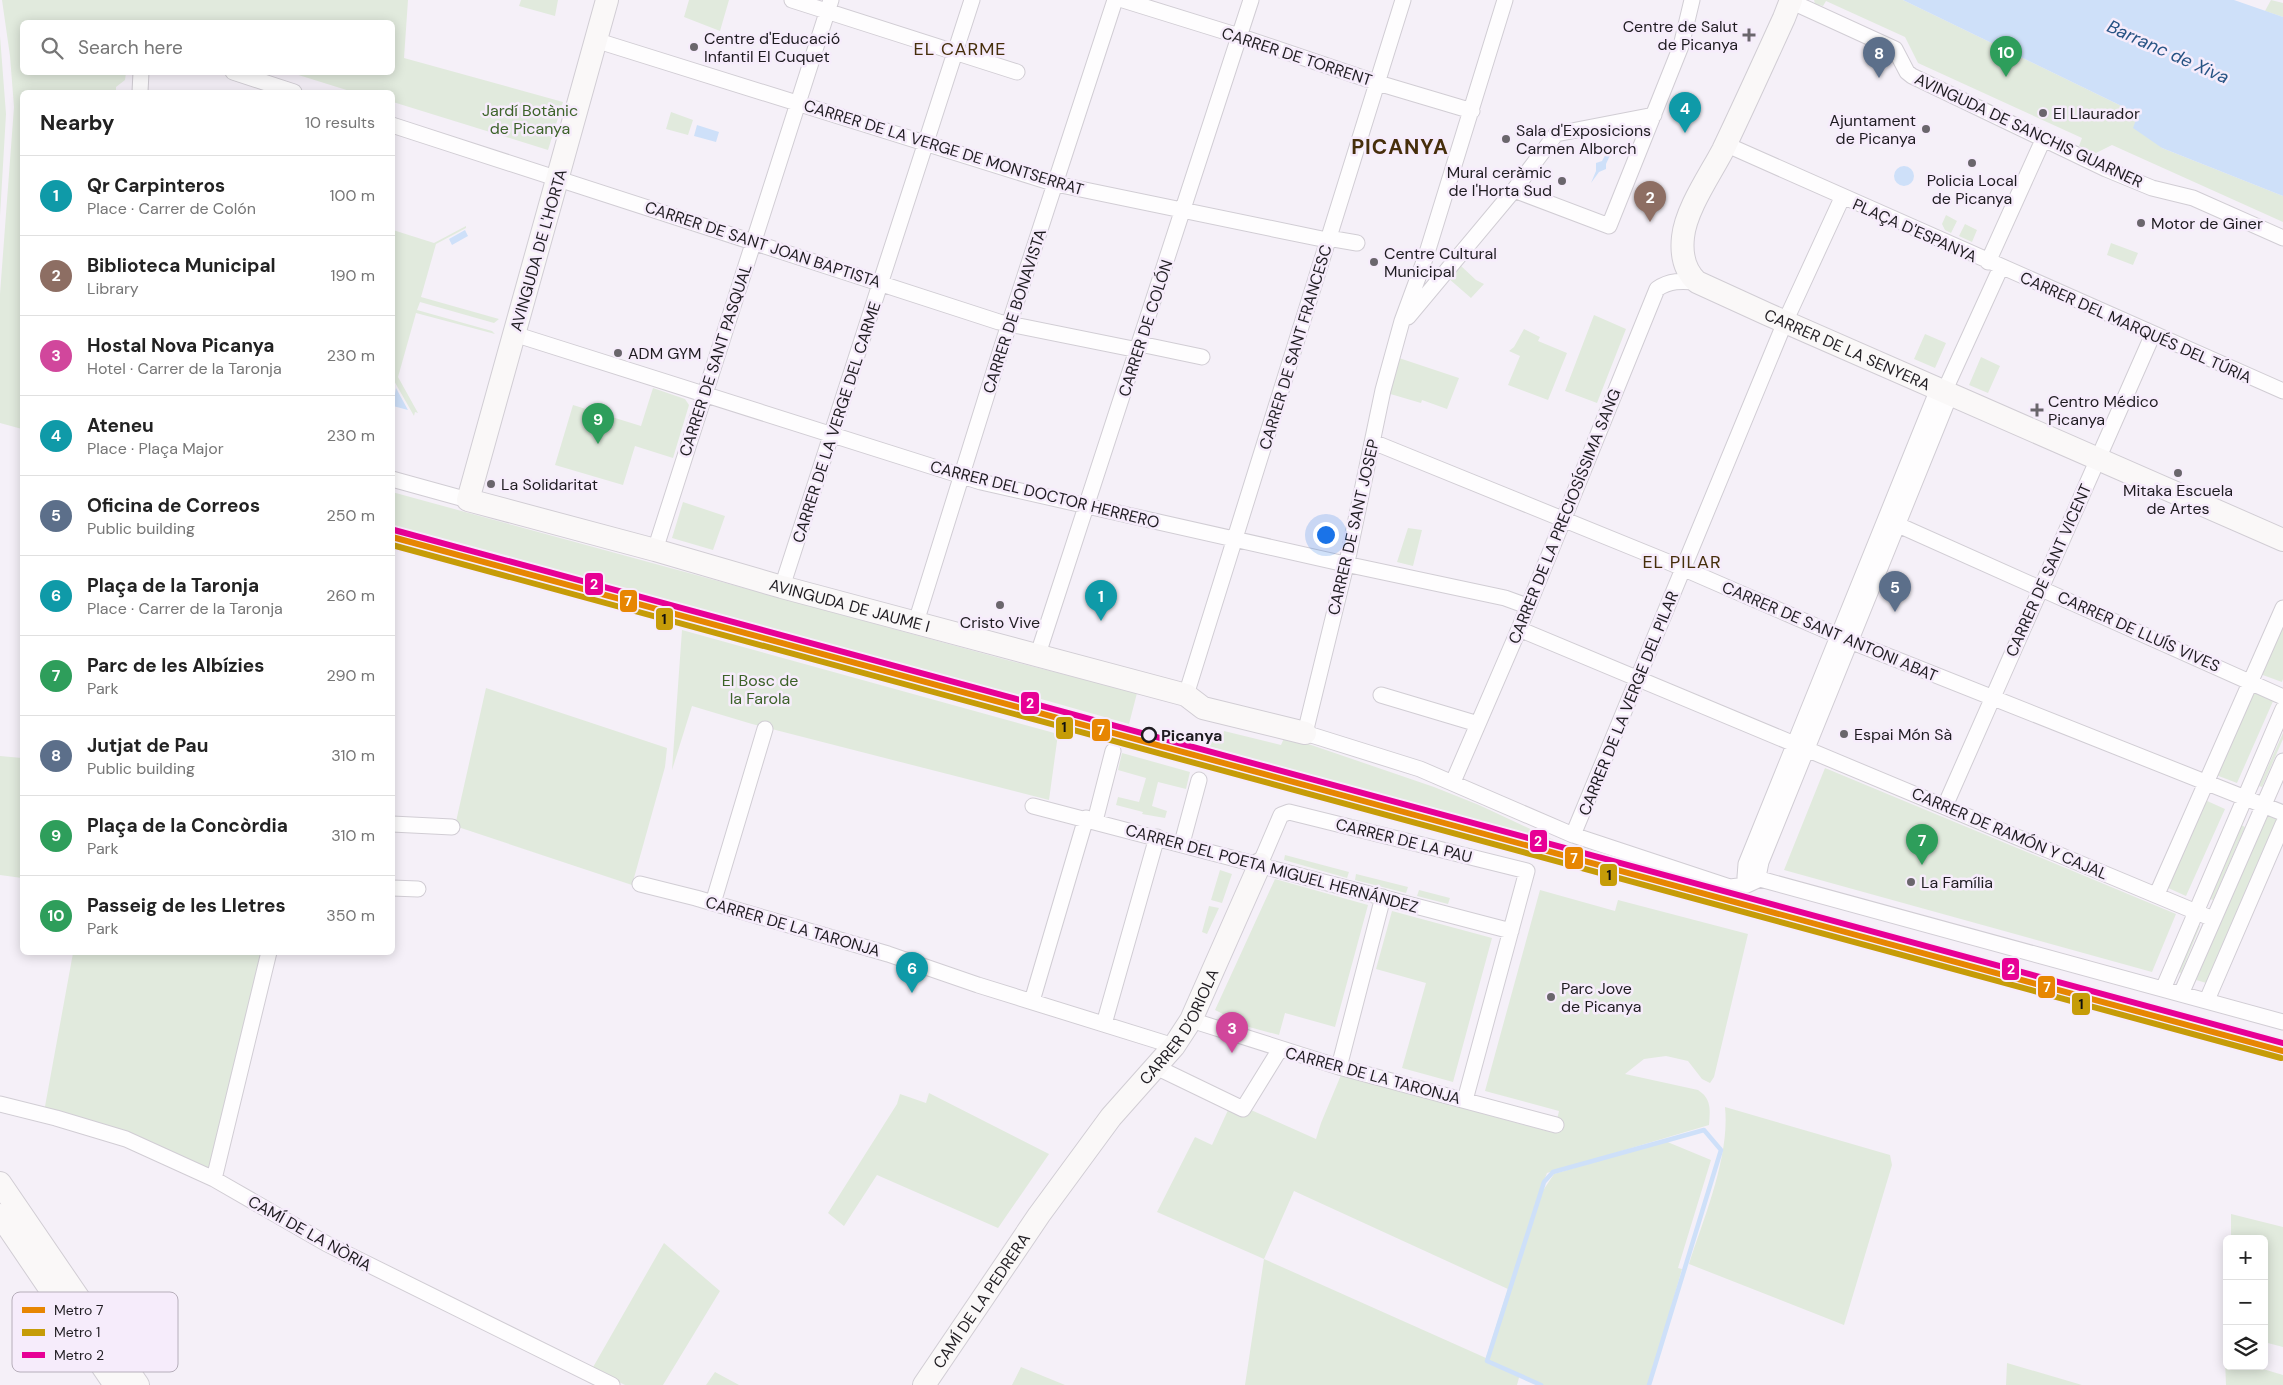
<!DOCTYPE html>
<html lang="en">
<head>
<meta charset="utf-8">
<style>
  body { margin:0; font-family:"DM Sans",sans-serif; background:#f2f2f2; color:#222 }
  .controls { position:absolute; right:15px; bottom:15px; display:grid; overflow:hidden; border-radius:8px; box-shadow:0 2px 12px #0003 }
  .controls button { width:45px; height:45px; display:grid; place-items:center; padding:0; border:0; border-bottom:1px solid #e0e0e0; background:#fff; color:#222; font:25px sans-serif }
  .you { position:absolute; left:1325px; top:534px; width:18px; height:18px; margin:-12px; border:4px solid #fff; border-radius:50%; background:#1a73e8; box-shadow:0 0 0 8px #1a73e833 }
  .badge { display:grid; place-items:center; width:32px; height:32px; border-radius:50%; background:#6a666c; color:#fff; font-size:16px; font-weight:700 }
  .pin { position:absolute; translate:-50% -41px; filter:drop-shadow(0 1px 2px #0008) }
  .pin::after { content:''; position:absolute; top:26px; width:18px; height:15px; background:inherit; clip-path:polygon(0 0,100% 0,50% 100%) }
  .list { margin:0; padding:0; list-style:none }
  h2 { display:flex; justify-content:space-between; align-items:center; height:65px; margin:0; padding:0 20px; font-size:21px }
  h2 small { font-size:16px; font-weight:400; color:#767676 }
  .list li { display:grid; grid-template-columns:32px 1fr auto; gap:15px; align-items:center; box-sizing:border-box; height:80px; padding:0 20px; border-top:1px solid #e0e0e0 }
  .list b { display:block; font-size:19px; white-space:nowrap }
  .list p { margin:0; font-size:16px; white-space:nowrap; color:#767676 }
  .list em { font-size:16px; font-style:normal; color:#767676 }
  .icon { flex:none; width:28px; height:28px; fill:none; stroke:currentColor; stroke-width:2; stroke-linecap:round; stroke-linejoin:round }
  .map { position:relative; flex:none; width:2283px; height:1385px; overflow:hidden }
  .search { position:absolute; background:#fff; box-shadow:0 2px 12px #0003; left:20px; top:20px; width:375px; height:55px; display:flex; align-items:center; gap:12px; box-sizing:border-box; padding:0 18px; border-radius:8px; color:#767676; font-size:19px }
  .panel { position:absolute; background:#fff; box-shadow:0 2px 12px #0003; left:20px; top:90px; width:375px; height:865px; border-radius:8px }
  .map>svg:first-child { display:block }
</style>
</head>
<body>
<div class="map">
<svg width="2283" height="1385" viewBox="0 0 2283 1385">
  <rect width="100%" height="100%" fill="#f5f0f8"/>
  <!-- green -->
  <path fill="#e1eadd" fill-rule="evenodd" d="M2,0H408L404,58L563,102L548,150L393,102L392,92H353L292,73L392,72V22H22V72L126,73L125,80L116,87V92H22V429L0,423V294L14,107L10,56Z
    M521,0H558L555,16L519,6Z
    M689,0H729L720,31L684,17Z
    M1814,0H1903L2138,114L2162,148L2283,196V222L2112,145L2096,153L2079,146L2082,138L1918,63L1905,37L1826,1L1823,6L1815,4Z
    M2271,0L2283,3V17L2265,11Z
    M0,36L6,114L0,216Z
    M671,112L693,120L688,135L666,129Z
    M1946,215L1957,221L1951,233L1945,230L1942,224Z
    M1965,224L1977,230L1972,242L1959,236Z
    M466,226V228L436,244L421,297L499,319L494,323L420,302L417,310L492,331L495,334L416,313L398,377L418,413L415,412L414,416L393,379V230L434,243Z
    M2111,243L2138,253L2133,265L2107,255Z
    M1460,265L1476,280L1484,284L1471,298L1448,278Z
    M1594,315L1626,329L1597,403L1565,391Z
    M1524,329L1540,337L1538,341L1567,353L1548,400L1508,385L1520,356L1509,351L1514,347Z
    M1925,334L1946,343L1935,368L1914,359Z
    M1396,357L1459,378L1447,409L1422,400L1421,403L1387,393Z
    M1981,357L2000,366L1988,393L1969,385Z
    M653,388L685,399L689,405L673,458L635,446L623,485L555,465L573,405L641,426Z
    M392,492L1007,660L1137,693L1129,724L1034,697L1031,706L393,530Z
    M683,502L725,516L713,550L672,538Z
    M1408,528L1422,530L1413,566L1397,562Z
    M2283,623V679L2282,682L2260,674Z
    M682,630L1058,734L1049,800L752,724L692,706L672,770Z
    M486,688L667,748L665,767L632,885L455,826Z
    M2253,690L2274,699L2237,783L2216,775Z
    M1224,731L1281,745L1285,736L1434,787L1479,805L1558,842L1561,847L1208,746L1209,740L1222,743Z
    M2283,733V739L2262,787L2259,786Z
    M1122,753L1190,772L1186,789L1158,782L1152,806L1167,811L1165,818L1142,814L1143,812L1116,805L1118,797L1139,802L1146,778L1118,770Z
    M0,756L22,758V878L0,875Z
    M1825,768L2176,914L2152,972L1784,870Z
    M2205,800L2225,809L2186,896L2166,887Z
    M2268,814L2279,817L2210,984L2196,980Z
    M2241,825L2245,827L2213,900L2210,899Z
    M1285,855L1349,872L1347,878L1284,860Z
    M1220,870L1232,874L1222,903L1211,900Z
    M1356,874L1408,887L1406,893L1355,880Z
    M1275,879L1368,905L1335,1027L1285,1013L1279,1035L1249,1027L1215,1010Z
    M1419,890L1450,898L1448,904L1417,896Z
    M1540,890L1615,911L1618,900L1748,934L1714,1077L1710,1083L1702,1079L1688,1061L1666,1056L1644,1059L1625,1074L1698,1090C1712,1099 1710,1110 1709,1125L1547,1173L1536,1201L1554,1174L1665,1141L1711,1160L1678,1268L1682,1269L1649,1385H1543L1520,1374L1517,1385H1245L1264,1259L1157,1212L1195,1137L1212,1145L1229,1108L1251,1110L1316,1139L1321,1123L1341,1075L1554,1133L1559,1111L1485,1091ZM1294,1191L1508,1289L1486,1358L1264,1259Z
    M1209,906L1219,908L1207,934L1202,932Z
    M1392,911L1492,938L1453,1082L1402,1068L1426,983L1376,969Z
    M2198,925L2200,926L2181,973L2178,972Z
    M73,953H263L209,1172L44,1112Z
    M929,1093L1049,1154L998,1228L877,1175L844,1226L828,1213L897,1104L900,1094L926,1103Z
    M1725,1107L1890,1155L1892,1165L1844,1325L1689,1264C1704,1217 1730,1157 1725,1107Z
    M2231,1214L2283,1227V1347L2264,1342V1239H2231Z
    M664,1243L720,1291L663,1385H625L592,1369Z
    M2225,1359L2227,1366H2253L2283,1375V1385H2226Z
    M2007,1363L2082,1385H2006Z
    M1021,1367L1065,1385H1012Z
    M715,1372L739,1385H706Z"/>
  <!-- water -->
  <path fill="#cee0f9" d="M1903,0H2234L2283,17V196L2162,148L2133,128L2138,114Z
    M697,125L719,132L716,142L694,136Z
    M1609,148L1612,151L1606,164V169L1599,172L1591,183L1596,171V163L1602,161Z
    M1894 176a10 10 0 1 1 20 0a10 10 0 1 1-20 0Z
    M465,230L468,236L452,245L449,239Z
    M396,388L408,410L393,406Z"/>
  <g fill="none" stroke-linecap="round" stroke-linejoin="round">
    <!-- stream -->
    <path stroke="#cee0f9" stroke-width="4.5" d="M1541,1385L1487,1361L1544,1182L1553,1172L1704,1130L1721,1150L1649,1385"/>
    <defs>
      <path id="street" d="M792,0L1017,72
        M1123,0L1239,36L1378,83L1472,111
        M1505,0L1426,256L1402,321L1383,390L1349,553L1305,733L1420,769L1573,835L1730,887L1747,885L1760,879L2283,1022
        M1790,1L1895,49L1907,72L1912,76L2106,169L2152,188L2193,198L2283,238
        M595,40L1056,184L1327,240
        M233,72L294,92
        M140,92L141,72
        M392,125L999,322L1138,350
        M1725,144L2283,391
        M1514,190L1609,226L1681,46L1692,0
        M1328,238L1357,243
        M1988,262L2043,140
        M1408,317L1514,190L1556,134L1654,115
        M514,334L981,482L1336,562L1505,598L1527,606
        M1140,344L1202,357
        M1944,392L2001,267
        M1373,442L1673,564L1850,641L2283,813
        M392,479L468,500
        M1887,520L2283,697
        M655,550L831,0
        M782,587L972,0
        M916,622L1002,346L1115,0
        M1519,629L2213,919
        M1038,654L1251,0
        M1186,695L1403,0
        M1381,695L1478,724
        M1453,782L1519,629L1657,289C1670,280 1682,281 1697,282
        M1033,806L1511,931
        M1945,806L2153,334
        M1095,821L1113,751
        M392,824L452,827
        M1573,835L1785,322L1842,198
        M1182,843L1199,780
        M1260,864L1281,815L1289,812L1527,871L1465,1100
        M1760,879L1758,877L1761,862L1950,395
        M640,884L696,898L888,954L978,985L1174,1046
        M1747,885L1745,877L1746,864L1938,389
        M392,888L418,889
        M2157,894L2283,608
        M713,903L765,729
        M2163,989L2283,709
        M2181,994L2283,761
        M2207,1000L2283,824
        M1032,1001L1086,818
        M1191,1020L1339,1067L1556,1125
        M1104,1024L1157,837
        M1156,1067L1243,1109L1280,1049
        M1339,1067L1383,897
        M0,1104L56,1118L126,1139L214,1179L327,1244L612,1385
        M214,1179L269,952"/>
      <g id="secondary">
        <path id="s1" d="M607,0L468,500L655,550L782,587L1186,695L1203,708L1305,733"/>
        <path id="s2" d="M1791,0L1784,18C1764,62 1744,106 1723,150C1710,175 1686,209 1683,237C1681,255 1684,270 1697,282L1767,314L2283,540"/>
        <path d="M0,1183L138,1385"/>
        <path d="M0,1215L115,1385"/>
        <path id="s3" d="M924,1385L1039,1215L1111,1117L1174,1046L1191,1020L1260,864"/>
      </g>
    </defs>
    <!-- street casing -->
    <use href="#street" stroke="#d1cdd4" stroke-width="17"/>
    <!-- secondary casing -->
    <use href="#secondary" stroke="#d1cdd4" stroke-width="24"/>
    <!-- street -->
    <use href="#street" stroke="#fefdfe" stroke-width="15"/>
    <!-- secondary -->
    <use href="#secondary" stroke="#faf8f8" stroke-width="22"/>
    <!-- rail -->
    <path stroke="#bab8ba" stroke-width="4" stroke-dasharray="6 6" stroke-linecap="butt" d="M851,660L947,695
      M1367,808L1455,825"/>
    <defs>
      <path id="metro-1" d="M392,537L2283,1051"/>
      <path id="metro-2" d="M392,545L2281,1058"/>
      <path id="metro-3" d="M394,530L2283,1043"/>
    </defs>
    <!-- metro-1 casing -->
    <use href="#metro-1" stroke="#f6ecfb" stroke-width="10"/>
    <!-- metro-2 casing -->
    <use href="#metro-2" stroke="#f6ecfb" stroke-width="10"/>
    <!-- metro-3 casing -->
    <use href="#metro-3" stroke="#f6ecfb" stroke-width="10"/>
    <!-- metro-1 -->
    <use href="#metro-1" stroke="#e78602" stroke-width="6"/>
    <!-- metro-2 -->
    <use href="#metro-2" stroke="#c69c08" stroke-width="6"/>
    <!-- metro-3 -->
    <use href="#metro-3" stroke="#e70095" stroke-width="6"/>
  </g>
  <!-- markers -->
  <g fill="#6a666c" stroke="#f6ecfb" stroke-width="2">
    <path d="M1746.5 27.5h5v5h5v5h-5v5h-5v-5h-5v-5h5z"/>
    <circle cx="694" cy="47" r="5"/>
    <circle cx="2043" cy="113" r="5"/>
    <circle cx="1926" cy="129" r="5"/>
    <circle cx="1506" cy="139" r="5"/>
    <circle cx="1972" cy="163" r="5"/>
    <circle cx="1562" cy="181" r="5"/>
    <circle cx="2141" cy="223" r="5"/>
    <circle cx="1374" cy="262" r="5"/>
    <circle cx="618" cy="353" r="5"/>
    <path d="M2034.5 402.5h5v5h5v5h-5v5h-5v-5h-5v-5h5z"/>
    <circle cx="2178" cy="473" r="5"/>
    <circle cx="491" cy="484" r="5"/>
    <circle cx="1000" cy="605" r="5"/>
    <circle cx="1844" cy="734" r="5"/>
    <circle cx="1911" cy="882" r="5"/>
    <circle cx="1551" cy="997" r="5"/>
  </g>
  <circle fill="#f6ecfb" stroke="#1f1c21" stroke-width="2.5" cx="1149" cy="735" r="7"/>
  <g text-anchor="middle" stroke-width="5" stroke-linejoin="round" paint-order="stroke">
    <!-- poi labels -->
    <g font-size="16" fill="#1f1c21" stroke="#f6ecfb" text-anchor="start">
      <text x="1738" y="32" text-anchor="end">Centre de Salut<tspan x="1738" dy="18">de Picanya</tspan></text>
      <text x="704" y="44">Centre d'Educació<tspan x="704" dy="18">Infantil El Cuquet</tspan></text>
      <text x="2053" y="119">El Llaurador</text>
      <text x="1916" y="126" text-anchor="end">Ajuntament<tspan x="1916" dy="18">de Picanya</tspan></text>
      <text x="1516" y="136">Sala d'Exposicions<tspan x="1516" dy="18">Carmen Alborch</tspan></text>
      <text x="1552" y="178" text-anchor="end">Mural ceràmic<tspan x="1552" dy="18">de l'Horta Sud</tspan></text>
      <text x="1972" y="186" text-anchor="middle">Policia Local<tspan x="1972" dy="18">de Picanya</tspan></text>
      <text x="2151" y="229">Motor de Giner</text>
      <text x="1384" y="259">Centre Cultural<tspan x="1384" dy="18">Municipal</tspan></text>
      <text x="628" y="359">ADM GYM</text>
      <text x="2048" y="407">Centro Médico<tspan x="2048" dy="18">Picanya</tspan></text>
      <text x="501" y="490">La Solidaritat</text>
      <text x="2178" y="496" text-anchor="middle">Mitaka Escuela<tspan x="2178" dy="18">de Artes</tspan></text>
      <text x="1000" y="628" text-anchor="middle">Cristo Vive</text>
      <text x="1854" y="740">Espai Món Sà</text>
      <text x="1921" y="888">La Família</text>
      <text x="1561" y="994">Parc Jove<tspan x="1561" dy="18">de Picanya</tspan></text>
    </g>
    <!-- street labels -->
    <g font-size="16" fill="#1f1c21" stroke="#f6ecfb">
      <text transform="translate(1297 56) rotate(18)" y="6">CARRER DE TORRENT</text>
      <text transform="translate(2029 130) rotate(25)" y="6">AVINGUDA DE SANCHIS GUARNER</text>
      <text transform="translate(944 147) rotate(17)" y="6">CARRER DE LA VERGE DE MONTSERRAT</text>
      <text transform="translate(1915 230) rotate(24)" y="6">PLAÇA D'ESPANYA</text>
      <text transform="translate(763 244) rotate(18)" y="6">CARRER DE SANT JOAN BAPTISTA</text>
      <text transform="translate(538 250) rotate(-74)" y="6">AVINGUDA DE L'HORTA</text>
      <text transform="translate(1014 311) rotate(-72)" y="6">CARRER DE BONAVISTA</text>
      <text transform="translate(2136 327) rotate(24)" y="6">CARRER DEL MARQUÉS DEL TÚRIA</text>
      <text transform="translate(1145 328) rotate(-72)" y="6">CARRER DE COLÓN</text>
      <text transform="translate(1295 347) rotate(-73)" y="6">CARRER DE SANT FRANCESC</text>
      <text dy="6" stroke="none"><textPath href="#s2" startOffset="475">CARRER DE LA SENYERA</textPath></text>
      <text transform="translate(715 360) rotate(-72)" y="6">CARRER DE SANT PASQUAL</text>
      <text transform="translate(836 422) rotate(-72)" y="6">CARRER DE LA VERGE DEL CARME</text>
      <text transform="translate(1045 494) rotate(14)" y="6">CARRER DEL DOCTOR HERRERO</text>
      <text transform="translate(1564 516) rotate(-68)" y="6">CARRER DE LA PRECIOSÍSSIMA SANG</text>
      <text transform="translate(1353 527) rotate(-77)" y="6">CARRER DE SANT JOSEP</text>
      <text transform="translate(2048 570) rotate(-66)" y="6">CARRER DE SANT VICENT</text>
      <text dy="6" stroke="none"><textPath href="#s1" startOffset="915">AVINGUDA DE JAUME I</textPath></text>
      <text transform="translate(1830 631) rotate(23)" y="6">CARRER DE SANT ANTONI ABAT</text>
      <text transform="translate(2139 631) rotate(24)" y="6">CARRER DE LLUÍS VIVES</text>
      <text transform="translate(1628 703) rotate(-68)" y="6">CARRER DE LA VERGE DEL PILAR</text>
      <text transform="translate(2010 833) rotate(23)" y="6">CARRER DE RAMÓN Y CAJAL</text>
      <text transform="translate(1404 840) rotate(14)" y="6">CARRER DE LA PAU</text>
      <text transform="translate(1272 868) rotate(15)" y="6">CARRER DEL POETA MIGUEL HERNÁNDEZ</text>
      <text transform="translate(793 926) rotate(16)" y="6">CARRER DE LA TARONJA</text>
      <text dy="6" stroke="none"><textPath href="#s3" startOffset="441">CARRER D'ORIOLA</textPath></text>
      <text transform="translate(1373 1075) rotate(15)" y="6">CARRER DE LA TARONJA</text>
      <text transform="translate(310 1233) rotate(29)" y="6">CAMÍ DE LA NÒRIA</text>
      <text dy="6" stroke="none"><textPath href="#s3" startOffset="102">CAMÍ DE LA PEDRERA</textPath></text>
    </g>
    <!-- park labels -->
    <g font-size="16" fill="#3c6229" stroke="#f6ecfb">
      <text x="530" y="116">Jardí Botànic<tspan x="530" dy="18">de Picanya</tspan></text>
      <text x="760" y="686">El Bosc de<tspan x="760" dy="18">la Farola</tspan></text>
    </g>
    <!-- stop labels -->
    <g font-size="16" font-weight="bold" fill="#1f1c21" stroke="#f6ecfb" text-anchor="start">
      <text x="1161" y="741">Picanya</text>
    </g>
    <!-- neighbourhood labels -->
    <g font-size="18" letter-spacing="1" fill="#462e0b" stroke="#f6ecfb">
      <text x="960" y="55">EL CARME</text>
      <text x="1682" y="568">EL PILAR</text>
    </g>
    <!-- water labels -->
    <g font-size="18" font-style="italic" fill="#275384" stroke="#f6ecfb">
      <text transform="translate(2168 52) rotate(24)" y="6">Barranc de Xiva</text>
    </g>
    <!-- district labels -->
    <g font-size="21" font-weight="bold" letter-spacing="1" fill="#462e0b" stroke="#f6ecfb">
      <text x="1400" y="154">PICANYA</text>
    </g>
  </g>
  <!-- legend -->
  <rect x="12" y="1292" width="166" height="80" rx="8" fill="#f6ecfb" stroke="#b6aeba" stroke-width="1"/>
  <rect x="22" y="1307" width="23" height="6" fill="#e78602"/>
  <rect x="22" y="1329" width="23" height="7" fill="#c69c08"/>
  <rect x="22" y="1352" width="23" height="6" fill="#e70095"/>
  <g font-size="14" fill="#1f1c21">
    <text x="54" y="1315">Metro 7</text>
    <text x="54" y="1337">Metro 1</text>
    <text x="54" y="1360">Metro 2</text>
  </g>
  <g stroke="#f6ecfb" stroke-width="2">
    <rect x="584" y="572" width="20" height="24" rx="5" fill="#e70095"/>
    <rect x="619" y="589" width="19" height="24" rx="5" fill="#e78602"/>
    <rect x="655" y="607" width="19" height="24" rx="5" fill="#c69c08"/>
    <rect x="1020" y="691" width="20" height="24" rx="5" fill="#e70095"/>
    <rect x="1055" y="716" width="19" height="24" rx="5" fill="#c69c08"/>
    <rect x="1091" y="718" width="20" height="24" rx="5" fill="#e78602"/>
    <rect x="1529" y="829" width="19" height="24" rx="5" fill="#e70095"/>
    <rect x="1564" y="846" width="20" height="24" rx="5" fill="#e78602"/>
    <rect x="1599" y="863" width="19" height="24" rx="5" fill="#c69c08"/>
    <rect x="2001" y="957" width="19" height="24" rx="5" fill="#e70095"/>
    <rect x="2037" y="975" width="19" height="24" rx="5" fill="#e78602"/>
    <rect x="2071" y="992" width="20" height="24" rx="5" fill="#c69c08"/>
  </g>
  <g font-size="14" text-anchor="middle" font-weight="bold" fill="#fff">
    <text x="594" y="589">2</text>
    <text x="628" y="606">7</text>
    <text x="1030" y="708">2</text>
    <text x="1101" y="735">7</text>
    <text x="1538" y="846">2</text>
    <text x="1574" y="863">7</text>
    <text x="2011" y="974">2</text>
    <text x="2047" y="992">7</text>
  </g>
  <g font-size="14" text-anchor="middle" font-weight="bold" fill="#111">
    <text x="664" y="624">1</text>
    <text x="1064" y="732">1</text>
    <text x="1609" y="880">1</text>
    <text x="2081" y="1009">1</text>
  </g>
</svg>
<div class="controls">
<button>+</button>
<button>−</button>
<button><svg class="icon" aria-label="layers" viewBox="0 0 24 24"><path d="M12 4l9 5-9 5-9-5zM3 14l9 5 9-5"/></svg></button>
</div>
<div class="you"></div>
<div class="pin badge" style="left:1101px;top:621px;background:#0f9aa8">1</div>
<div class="pin badge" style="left:1650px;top:222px;background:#8d6e63">2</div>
<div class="pin badge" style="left:1232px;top:1053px;background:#d1479c">3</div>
<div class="pin badge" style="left:1685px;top:133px;background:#0f9aa8">4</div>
<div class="pin badge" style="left:1895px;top:612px;background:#5c6f8a">5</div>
<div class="pin badge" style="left:912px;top:993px;background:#0f9aa8">6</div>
<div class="pin badge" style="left:1922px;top:865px;background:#2e9e5b">7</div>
<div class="pin badge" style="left:1879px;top:78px;background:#5c6f8a">8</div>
<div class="pin badge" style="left:598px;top:444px;background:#2e9e5b">9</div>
<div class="pin badge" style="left:2006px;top:77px;background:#2e9e5b">10</div>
<div class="search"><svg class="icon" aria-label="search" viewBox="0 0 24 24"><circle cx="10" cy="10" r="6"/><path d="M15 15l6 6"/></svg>Search here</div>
<section class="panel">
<h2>Nearby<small>10 results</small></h2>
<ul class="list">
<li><span class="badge" style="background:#0f9aa8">1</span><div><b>Qr Carpinteros</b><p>Place · Carrer de Colón</p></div><em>100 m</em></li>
<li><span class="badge" style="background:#8d6e63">2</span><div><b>Biblioteca Municipal</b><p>Library</p></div><em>190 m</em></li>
<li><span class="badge" style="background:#d1479c">3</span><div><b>Hostal Nova Picanya</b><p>Hotel · Carrer de la Taronja</p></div><em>230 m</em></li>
<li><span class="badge" style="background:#0f9aa8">4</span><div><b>Ateneu</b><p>Place · Plaça Major</p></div><em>230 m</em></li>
<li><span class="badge" style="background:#5c6f8a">5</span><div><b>Oficina de Correos</b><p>Public building</p></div><em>250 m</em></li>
<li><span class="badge" style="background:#0f9aa8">6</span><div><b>Plaça de la Taronja</b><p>Place · Carrer de la Taronja</p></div><em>260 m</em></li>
<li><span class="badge" style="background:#2e9e5b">7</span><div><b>Parc de les Albízies</b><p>Park</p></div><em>290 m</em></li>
<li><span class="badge" style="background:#5c6f8a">8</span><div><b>Jutjat de Pau</b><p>Public building</p></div><em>310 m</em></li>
<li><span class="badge" style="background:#2e9e5b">9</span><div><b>Plaça de la Concòrdia</b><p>Park</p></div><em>310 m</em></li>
<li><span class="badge" style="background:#2e9e5b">10</span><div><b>Passeig de les Lletres</b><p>Park</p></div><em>350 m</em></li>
</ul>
</section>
</div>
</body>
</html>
